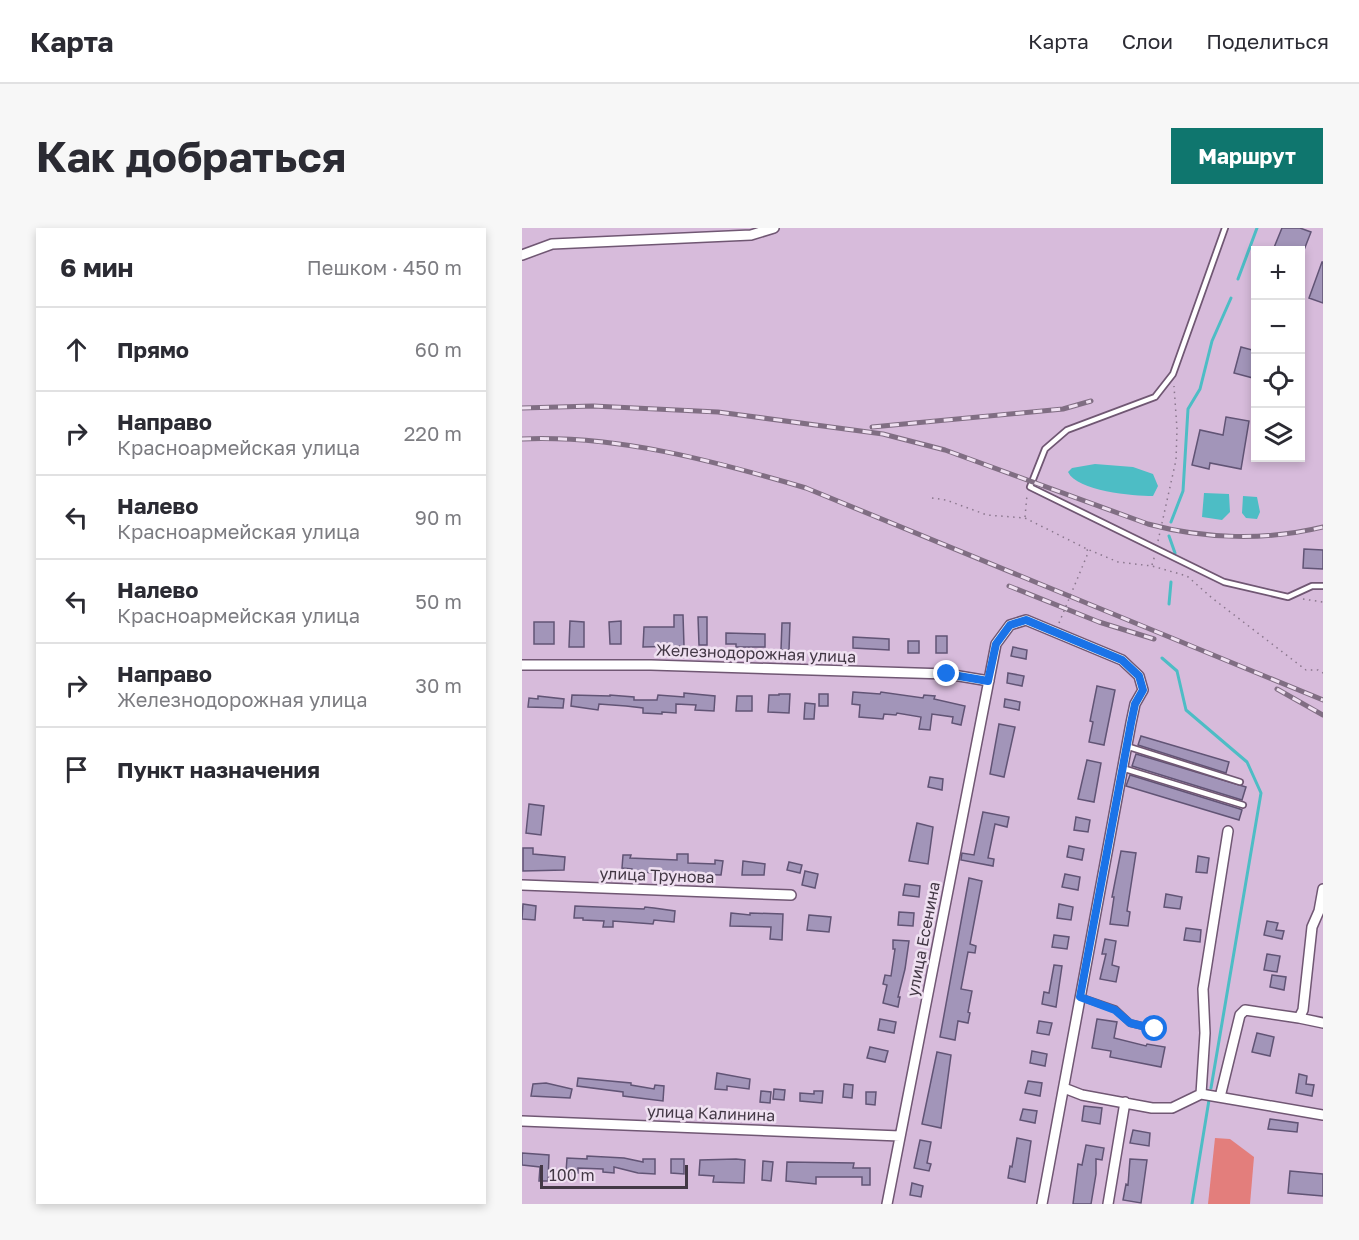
<!DOCTYPE html>
<html lang="ru">
<head>
<meta charset="utf-8">
<style>
  body { margin:0; font-family:"Golos Text",sans-serif; background:#f7f7f7; color:#2b2b33 }
  .controls { position:absolute; right:18px; top:18px; display:grid; overflow:hidden; border-radius:0px; box-shadow:0 3px 9px #0003 }
  .controls button { width:54px; height:54px; display:grid; place-items:center; padding:0; border:0; border-bottom:2px solid #e1e1e2; background:#fff; color:#2b2b33; font:30px sans-serif }
  .scale { position:absolute; left:18px; bottom:15px; width:148px; box-sizing:border-box; padding-left:6px; border:3px solid #433845; border-top:0; font-size:16px; line-height:21px; white-space:nowrap; color:#433845; -webkit-text-stroke:4px #efe0f1; paint-order:stroke }
  .stop { position:absolute; width:18px; height:18px; margin:-14px; border:4px solid #1a73e8; border-radius:50%; background:#fff }
  .stop.end { background:#1a73e8; border-color:#fff; box-shadow:0 2px 6px #0008 }
  .list { margin:0; padding:0; list-style:none }
  h2 { display:flex; justify-content:space-between; align-items:center; height:78px; margin:0; padding:0 24px; font-size:26px }
  h2 small { font-size:20px; font-weight:400; color:#7c7c81 }
  .list li { display:grid; grid-template-columns:39px 1fr auto; gap:18px; align-items:center; box-sizing:border-box; height:84px; padding:0 24px; border-top:2px solid #e1e1e2 }
  .list b { display:block; font-size:22px; white-space:nowrap }
  .list p { margin:0; font-size:20px; white-space:nowrap; color:#7c7c81 }
  .list em { font-size:20px; font-style:normal; color:#7c7c81 }
  .icon { flex:none; width:33px; height:33px; fill:none; stroke:currentColor; stroke-width:2; stroke-linecap:round; stroke-linejoin:round }
  .map { position:relative; flex:none; width:801px; height:976px; overflow:hidden; border-radius:0px }
  header { display:flex; align-items:center; gap:36px; box-sizing:border-box; height:84px; padding:0 30px; background:#fff; border-bottom:2px solid #e1e1e2 }
  header strong { font-size:28px }
  nav { display:flex; gap:33px; margin-inline-start:auto; font-size:21px }
  .intro { display:flex; align-items:center; justify-content:space-between; box-sizing:border-box; height:144px; padding:0 36px }
  h1 { margin:0; font-size:42px }
  .button { padding:15px 27px; border-radius:0px; background:#0f766e; color:#fff; font-size:21px; font-weight:700 }
  main { display:flex; gap:36px; padding:0 36px }
  aside { flex:1; background:#fff; border-radius:0px; box-shadow:0 3px 9px #0003 }
  .map>svg:first-child { display:block }
</style>
</head>
<body>
<header>
<strong>Карта</strong>
<nav><a>Карта</a><a>Слои</a><a>Поделиться</a></nav>
</header>
<div class="intro"><h1>Как добраться</h1><a class="button">Маршрут</a></div>
<main>
<aside>
<h2>6 мин<small>Пешком · 450 m</small></h2>
<ul class="list">
<li><svg class="icon" aria-label="ahead" viewBox="0 0 24 24"><path d="M12 20V5M6 11l6-6 6 6"/></svg><div><b>Прямо</b></div><em>60 m</em></li>
<li><svg class="icon" aria-label="right" viewBox="0 0 24 24"><path d="M7 20v-9h11M14 6l5 5-5 5"/></svg><div><b>Направо</b><p>Красноармейская улица</p></div><em>220 m</em></li>
<li><svg class="icon" aria-label="left" viewBox="0 0 24 24"><path d="M17 20v-9H6M10 6l-5 5 5 5"/></svg><div><b>Налево</b><p>Красноармейская улица</p></div><em>90 m</em></li>
<li><svg class="icon" aria-label="left" viewBox="0 0 24 24"><path d="M17 20v-9H6M10 6l-5 5 5 5"/></svg><div><b>Налево</b><p>Красноармейская улица</p></div><em>50 m</em></li>
<li><svg class="icon" aria-label="right" viewBox="0 0 24 24"><path d="M7 20v-9h11M14 6l5 5-5 5"/></svg><div><b>Направо</b><p>Железнодорожная улица</p></div><em>30 m</em></li>
<li><svg class="icon" aria-label="arrive" viewBox="0 0 24 24"><path d="M6 21V4h12l-3 4 3 4H6"/></svg><div><b>Пункт назначения</b></div></li>
</ul>
</aside>
<div class="map">
<svg width="801" height="976" viewBox="0 0 801 976">
  <rect width="100%" height="100%" fill="#d7bbdb"/>
  <!-- green -->
  <path fill="#e37e7c" d="M693,910L708,911L732,929L728,976H686Z"/>
  <!-- water -->
  <path fill="#4dbdc5" d="M573,236L611,239L631,246L636,258L631,268C611,268 555,263 546,244L550,240Z
    M682,265L707,266L708,284L700,292L680,289Z
    M721,268L735,269L738,284L735,291L724,290L720,285Z"/>
  <g fill="none" stroke-linecap="round" stroke-linejoin="round">
    <!-- stream -->
    <path stroke="#4dbdc5" stroke-width="3" d="M716,51L735,0
      M649,294L661,263L666,181L678,161L690,113L709,70
      M647,308L653,325
      M647,376L649,354
      M640,430L655,443L664,482L725,534L739,565L689,860
      M670,976L687,872"/>
  </g>
  <!-- building -->
  <path fill="#a295b9" stroke="#615475" stroke-width="1.5" d="M760,0H778L789,4L782,22H751Z
    M800,34H801V75L787,70Z
    M719,119L734,123V141L731,150L712,145Z
    M704,189L727,193L719,241L688,235L687,241L670,237L678,202L701,207Z
    M782,321L801,322V341L781,340Z
    M152,387H161L162,418L121,419L122,399H152Z
    M176,389H185V417H177Z
    M48,393L62,394V419H47Z
    M99,393V416H88L87,394Z
    M12,394H32V416H12Z
    M260,395H268L267,422H259Z
    M204,405L243,406V419H214V416H204Z
    M414,408H425V425H414Z
    M331,409L367,411V422L331,420Z
    M386,413H397V425H386Z
    M491,419L505,422L504,431L489,428Z
    M486,445L502,448L500,458L485,455Z
    M575,458L593,462L582,517L567,514L571,494L568,493Z
    M331,464L358,466L359,464L401,470L402,467L413,468L412,471L443,478L439,497L430,495L431,489L410,486L408,502L397,501L399,489L375,485L374,487L362,486L361,491L337,489L338,477L330,476Z
    M162,465L193,468L192,483L173,482L174,477L154,476V485L140,484V486L121,485V480L104,478L77,476L76,482L49,478L50,467L88,468V467L112,469V472H135L136,467L162,469Z
    M257,466H268L267,485L246,484L247,467H257Z
    M297,466H306V478H297Z
    M16,468L42,471L41,480L6,479L7,470L16,471Z
    M215,468H230V483H214Z
    M483,471L498,474L497,482L482,479Z
    M283,475L293,476L292,491H282Z
    M477,496L493,499L482,549L468,546Z
    M619,508L707,534L704,545L616,517Z
    M614,526L724,559L720,572L610,538Z
    M565,532L579,535L572,574L556,571Z
    M608,547L718,581L720,582L717,592L604,558Z
    M408,549L421,551L420,562L406,559Z
    M7,576L22,578L19,607L4,605Z
    M461,584L487,589L485,599L473,596L466,630L472,631L471,638L439,632L440,625L452,627Z
    M554,589L568,592L566,604L552,602Z
    M395,595L411,599L406,636L387,633Z
    M547,618L562,621L560,632L545,629Z
    M1,620H11V626L43,629L42,642L1,643Z
    M599,623L614,625L605,683L608,684L606,698L588,696L592,669H590Z
    M155,626H166V635L193,636V632L201,633L199,647L110,644V641L100,640L101,627H109L108,630L155,632Z
    M676,628L687,630L685,645L674,644Z
    M221,633L243,636L242,647H220Z
    M267,634L280,637L278,645L265,642Z
    M283,643L296,646L293,660L280,657Z
    M543,646L558,649L556,662L540,659Z
    M447,650L460,653L448,716L454,718L453,725L446,724L439,761L450,763L446,784L448,785L446,795L436,793L433,812L418,809Z
    M383,656L398,658L397,669L381,667Z
    M644,666L660,669L658,681L642,679Z
    M1,676L14,678L13,692L0,691Z
    M537,676L551,679L549,692L535,690Z
    M53,678L122,681L123,679L132,680L153,683L152,694L132,692L131,696L91,693V699H81L82,693L61,692V690H52Z
    M377,684L392,685L391,698L376,697Z
    M209,685L228,687V685L261,686L260,712L248,711L249,699L208,698Z
    M287,687L309,689L307,704L285,702Z
    M745,693L756,695L754,702L762,703L760,711L742,707Z
    M664,700L679,702L678,714L662,712Z
    M532,707L547,709L545,721L530,719Z
    M583,711L594,713L590,737L597,739L594,754L578,751L584,726H580Z
    M371,712L387,713L383,741L376,769H378L376,779L361,775L365,757L361,756L363,747L369,748L373,721H371Z
    M745,726L758,728L755,744L742,742Z
    M532,737L540,738L534,779L520,776L522,764L527,765Z
    M750,747L764,749L762,762L748,759Z
    M358,791L374,794L372,805L356,802Z
    M575,791L595,794L592,810L624,818L625,816L643,819L639,839L588,829L589,823L570,820Z
    M517,793L530,795L527,807L515,805Z
    M735,805L752,809L748,828L730,824Z
    M348,819L366,823L363,834L345,830Z
    M510,823L525,826L523,838L508,835Z
    M415,824L429,827L419,900L400,896Z
    M195,845L228,851L227,861L205,858V862L193,861Z
    M777,846L785,848L784,856L792,857L790,868L774,865Z
    M56,850L109,855V857L132,861L133,857L142,858L141,873L101,868V864L55,858Z
    M506,853L520,855L518,868L503,865Z
    M24,855L50,861L48,870L9,868L11,856Z
    M322,856L331,857L330,870L321,869Z
    M252,861L263,862L262,872L251,871Z
    M239,863L249,864L248,875L238,874Z
    M292,863H301L300,875L278,873V865L292,866Z
    M344,864H354L353,877L344,876Z
    M562,878L580,880L578,896L560,893Z
    M501,881L515,883L513,895L498,892Z
    M748,891L776,895L775,904L746,901Z
    M611,902L628,905L627,918L608,915Z
    M495,910L509,913L503,954L486,950L488,938L490,939Z
    M398,912L409,914L405,935L409,936L407,943L392,940Z
    M564,917L582,920L580,932L574,931V946L569,976H551L556,936L560,937Z
    M0,925L27,927L26,953H17L18,939L0,937Z
    M65,928L102,930L121,934V931H133V946L116,945L92,939V945L81,944V941L56,940V945L44,944L45,930L65,931Z
    M149,931H162V946L149,945Z
    M214,931L223,932L222,955L191,954L192,948L177,947L178,932Z
    M608,931L625,932L619,975L601,972L604,956L606,957Z
    M241,933L251,934L249,953L240,952Z
    M265,934L332,935L331,940H348V957H340V949H294V956L264,953Z
    M768,943L801,946V968L766,965Z
    M390,955L401,958L399,969L388,967Z"/>
  <g fill="none" stroke-linecap="round" stroke-linejoin="round">
    <defs>
      <path id="lane" d="M703,0L651,146L633,169L545,202L523,221L508,259L702,354L766,369L790,358H801
        M604,518L718,554
        M600,540L721,577
        M558,769L593,781L608,795L633,801"/>
      <path id="street" d="M0,27L30,16L229,7L252,0
        M0,437H129L425,446L467,453
        M0,657L269,667
        M777,790L801,795
        M542,860L560,867L630,880H650L679,866L801,887
        M679,866L683,805L681,761L706,603
        M698,869L718,787L723,782L777,790L781,782L790,699L797,683L801,661
        M0,893L378,908
        M365,976L474,416L488,397L504,392L600,432L617,448L621,462L613,476L609,495L520,976
        M586,976L603,874"/>
    </defs>
    <!-- lane casing -->
    <use href="#lane" stroke="#705773" stroke-width="8"/>
    <!-- street casing -->
    <use href="#street" stroke="#705773" stroke-width="12"/>
    <!-- path -->
    <path stroke="#8a778d" stroke-width="1.5" stroke-dasharray="1.5 4.5" stroke-linecap="butt" d="M410,270L424,272L465,287L503,290L565,321L596,334L630,338L665,348L690,370L784,442H796L801,445
      M503,289L505,267
      M636,313L654,232L655,201L652,158
      M630,337L633,327
      M781,371L801,374
      M537,395L566,325L565,321"/>
    <!-- lane -->
    <use href="#lane" stroke="#fff" stroke-width="4.5"/>
    <!-- street -->
    <use href="#street" stroke="#fff" stroke-width="9"/>
    <defs>
      <path id="rail" d="M0,180L71,178L196,184L361,206L423,222L626,296C682,311 744,313 801,299
        M350,199L541,181L569,173
        M0,211C97,207 192,233 284,260L801,472
        M487,358L577,394L632,411
        M755,461L801,487"/>
    </defs>
    <!-- rail casing -->
    <use href="#rail" stroke="#806e83" stroke-width="5"/>
    <!-- rail -->
    <use href="#rail" stroke="#efe0f1" stroke-width="3" stroke-dasharray="9" stroke-linecap="butt"/>
  </g>
  <g fill="none" stroke-linecap="round" stroke-linejoin="round">
    <!-- route -->
    <path stroke="#1a73e8" stroke-width="8" d="M425,446L466,453L474,416L488,397L504,392L600,432L617,448L621,462L613,476L609,495L558,769L593,782L608,795L633,801"/>
  </g>
  <g text-anchor="middle" stroke-width="5" stroke-linejoin="round" paint-order="stroke">
    <!-- street labels -->
    <g font-size="16" fill="#433845" stroke="#efe0f1">
      <text transform="translate(234 425) rotate(2)" y="6">Железнодорожная улица</text>
      <text transform="translate(135 647) rotate(2)" y="6">улица Трунова</text>
      <text transform="translate(401 711) rotate(-79)" y="6">улица Есенина</text>
      <text transform="translate(189 885) rotate(2)" y="6">улица Калинина</text>
    </g>
  </g>
</svg>
<div class="controls">
<button>+</button>
<button>−</button>
<button><svg class="icon" aria-label="locate" viewBox="0 0 24 24"><circle cx="12" cy="12" r="6"/><path d="M12 2v4M12 18v4M2 12h4M18 12h4"/></svg></button>
<button><svg class="icon" aria-label="layers" viewBox="0 0 24 24"><path d="M12 4l9 5-9 5-9-5zM3 14l9 5 9-5"/></svg></button>
</div>
<div class="scale">100 m</div>
<div class="stop" style="left:633px;top:801px"></div>
<div class="stop end" style="left:425px;top:446px"></div>
</div>
</main>
</body>
</html>
